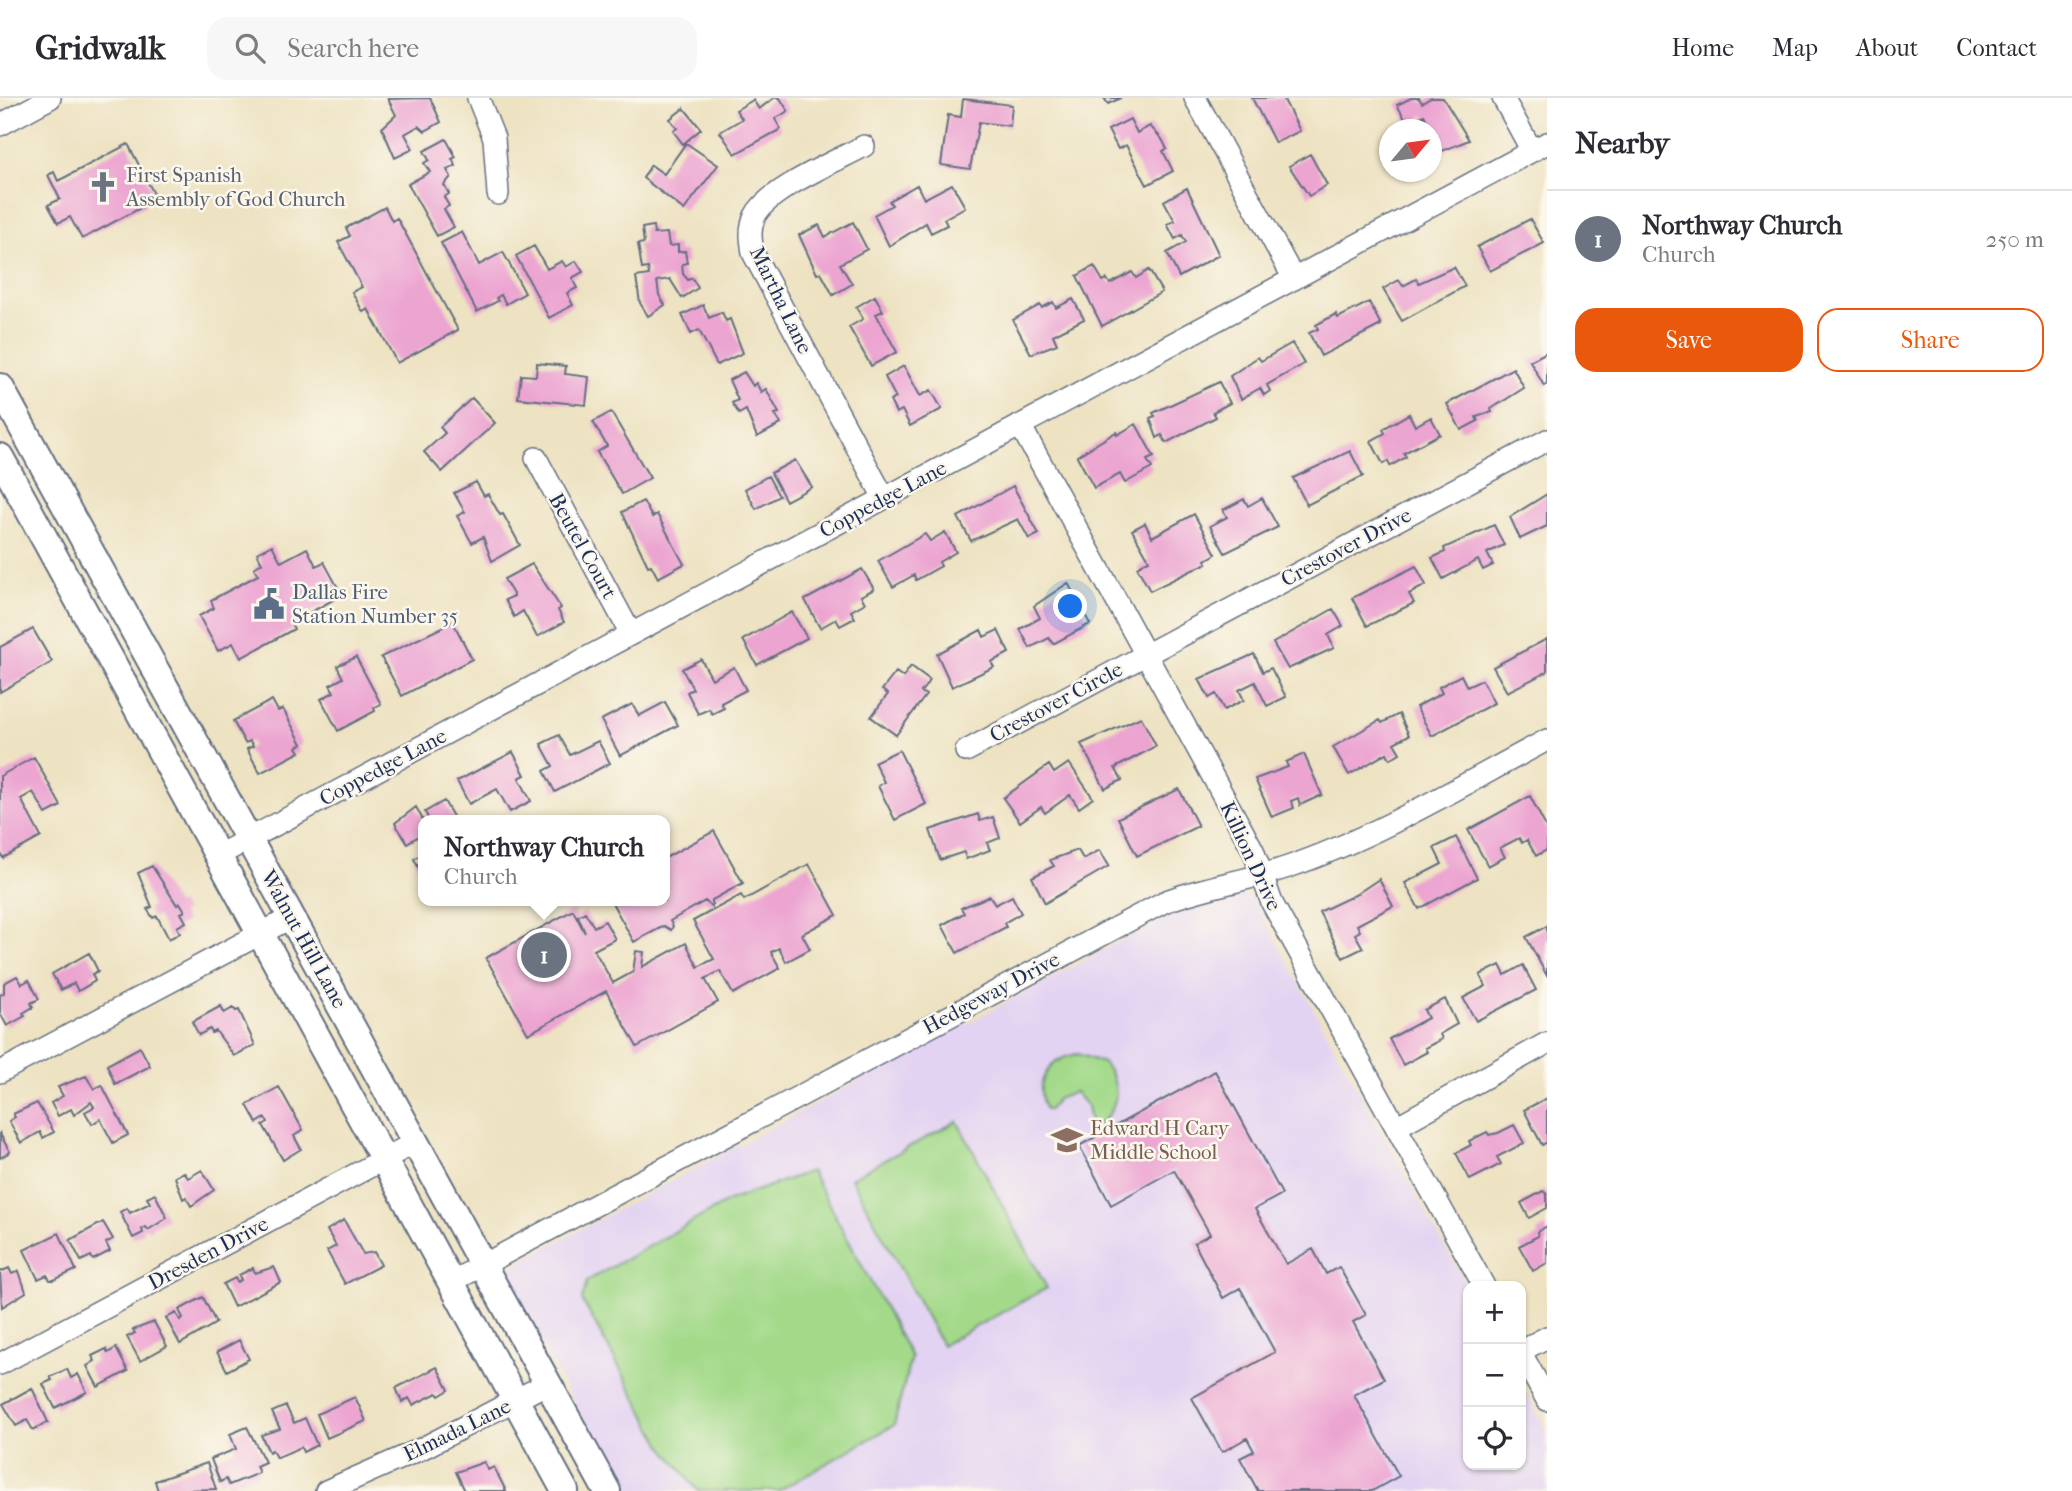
<!DOCTYPE html>
<html lang="en">
<head>
<meta charset="utf-8">
<style>
  body { margin:0; font-family:"IM FELL French Canon",serif; background:#f7f7f7; color:#2b2b33 }
  .controls { position:absolute; right:21px; bottom:21px; display:grid; overflow:hidden; border-radius:14px; box-shadow:0 2px 5px #0004 }
  .controls button { width:63px; height:63px; display:grid; place-items:center; padding:0; border:0; border-bottom:2px solid #e1e1e2; background:#fff; color:#2b2b33; font:35px sans-serif }
  .compass { position:absolute; left:1379px; top:21px; width:63px; height:63px; border-radius:50%; background:#fff; box-shadow:0 2px 5px #0004; rotate:61deg }
  .you { position:absolute; left:1071px; top:509px; width:24px; height:24px; margin:-18px; border:5px solid #fff; border-radius:50%; background:#1a73e8; box-shadow:0 0 0 10px #1a73e833 }
  .badge { display:grid; place-items:center; width:46px; height:46px; border-radius:50%; background:#ea580c; color:#fff; font-size:23px; font-weight:700 }
  .pin { position:absolute; translate:-50% -50%; border:4px solid #fff; box-shadow:0 2px 7px #0006 }
  .popup { position:absolute; left:418px; top:717px; width:252px; height:91px; box-sizing:border-box; display:grid; place-content:center; border-radius:14px; background:#fff; filter:drop-shadow(0 2px 5px #0005); font-size:23px; white-space:nowrap; color:#7c7c81 }
  .popup b { font-size:26px; color:#2b2b33 }
  .popup::after { content:''; position:absolute; left:50%; top:100%; margin-left:-14px; border:14px solid transparent; border-top-color:#fff }
  .list { margin:0; padding:0; list-style:none }
  h2 { display:flex; justify-content:space-between; align-items:center; height:91px; margin:0; padding:0 28px; font-size:30px }
  h2 small { font-size:23px; font-weight:400; color:#7c7c81 }
  .list li { display:grid; grid-template-columns:46px 1fr auto; gap:21px; align-items:center; box-sizing:border-box; height:98px; padding:0 28px; border-top:2px solid #e1e1e2 }
  .list b { display:block; font-size:26px; white-space:nowrap }
  .list p { margin:0; font-size:23px; white-space:nowrap; color:#7c7c81 }
  .list em { font-size:23px; font-style:normal; color:#7c7c81 }
  .actions { display:flex; gap:14px; padding:21px 28px }
  .actions a { flex:1; padding:16px 0; border:2px solid #ea580c; border-radius:21px; text-align:center; font-size:24px; color:#ea580c }
  .actions .main { background:#ea580c; color:#fff }
  .icon { flex:none; width:38px; height:38px; fill:none; stroke:currentColor; stroke-width:2; stroke-linecap:round; stroke-linejoin:round }
  .map { position:relative; flex:none; width:1547px; height:1393px; overflow:hidden }
  header { display:flex; align-items:center; gap:42px; box-sizing:border-box; height:98px; padding:0 35px; background:#fff; border-bottom:2px solid #e1e1e2 }
  header strong { font-size:33px }
  nav { display:flex; gap:38px; margin-inline-start:auto; font-size:24px }
  .search { width:490px; height:63px; background:#f7f7f7; display:flex; align-items:center; gap:18px; box-sizing:border-box; padding:0 24px; border-radius:21px; color:#7c7c81; font-size:26px }
  main { display:flex }
  aside { flex:1; background:#fff }
  .map>svg:first-child { display:block }
</style>
</head>
<body>
<header>
<strong>Gridwalk</strong>
<div class="search"><svg class="icon" aria-label="search" viewBox="0 0 24 24"><circle cx="10" cy="10" r="6"/><path d="M15 15l6 6"/></svg>Search here</div>
<nav><a>Home</a><a>Map</a><a>About</a><a>Contact</a></nav>
</header>
<main>
<div class="map">
<svg width="1547" height="1393" viewBox="0 0 1547 1393">
  <rect width="100%" height="100%" fill="#fbf7ec"/>
  <filter id="ink" filterUnits="userSpaceOnUse"><feTurbulence type="fractalNoise" baseFrequency=".0143" numOctaves="2"/><feDisplacementMap in="SourceGraphic" scale="14" xChannelSelector="R" yChannelSelector="G"/><feConvolveMatrix kernelMatrix="1 2 1 2 8 2 1 2 1" color-interpolation-filters="sRGB"/></filter>
  <filter id="wash" filterUnits="userSpaceOnUse"><feTurbulence type="fractalNoise" baseFrequency=".00686" numOctaves="4" result="noise"/><feDisplacementMap in="SourceGraphic" scale="28" xChannelSelector="R" yChannelSelector="G"/><feGaussianBlur stdDeviation="1.57" result="paint"/><feColorMatrix in="noise" values="0 0 0 0 0 0 0 0 0 0 0 0 0 0 0 0 0 1.4 0 .05"/><feComposite in="paint" operator="in"/></filter>
  <g filter="url(#wash)">
    <rect width="100%" height="100%" fill="#ede2c1"/>
    <!-- built -->
    <path fill="#e3d3f2" d="M1240,796L1250,800L1259,812L1468,1191V1367H1521V1285L1547,1333V1393H625L509,1191L506,1181L511,1169L1149,828L1176,814Z"/>
    <!-- green -->
    <path fill="#a3d989" stroke="#5f8474" stroke-width="2" d="M1078,956L1103,965C1122,986 1120,1013 1095,1028H1091L1087,1008L1075,994L1057,1001L1049,1012H1046C1032,985 1049,960 1078,956Z
      M957,1023L1047,1190L942,1247L851,1080Z
      M811,1073L911,1259L894,1327L778,1393H698L662,1347L582,1202L587,1183L731,1102Z"/>
    <g id="blocks">
      <!-- building -->
      <path fill="#eca4d1" d="M430,0L441,24L425,33L419,28L405,36L413,51L395,60L382,30L396,17L388,1Z
        M774,0H780L788,13L775,21L781,31L735,56L720,34L742,21L736,12L753,2L759,11Z
        M1104,0H1121L1108,6Z
        M1252,0H1288L1284,2L1300,33L1275,45Z
        M1411,0H1419L1422,5L1431,0H1443L1469,42L1437,55L1432,44L1436,40L1424,17L1408,26L1397,7Z
        M963,1L1012,7L1010,28L979,24L970,71L941,67L948,17L961,19Z
        M684,10L701,31L683,46L673,33L677,30L670,21Z
        M1130,21L1137,35L1150,28L1162,41L1167,51L1163,53L1173,73L1147,87L1126,47L1118,51L1108,32Z
        M446,41L456,59L452,61L456,68L447,72L451,79L444,87L449,96L444,99L449,108L444,111L454,129L437,138L408,86L430,74L424,65L429,62L424,53Z
        M686,45L718,67L684,112L643,80L651,67L664,76Z
        M128,46L154,96L143,102L146,107L82,141L70,119L58,125L48,107L60,101L48,77L54,74L58,83Z
        M1310,56L1327,87L1309,98L1289,68Z
        M952,86L965,109L944,121L947,127L931,135L926,125L889,148L874,117L892,107L889,103L917,87L924,101Z
        M1187,90L1219,157L1179,179L1167,155L1186,144L1182,137L1175,141L1167,126L1175,123L1164,103Z
        M385,109L392,123L397,120L458,232L397,265L368,211L363,214L352,194L362,189L338,144L350,138L346,130Z
        M1530,121L1544,145L1490,173L1477,149Z
        M853,124L867,151L840,166L852,186L833,197L821,175L817,176L799,137L819,127L825,139Z
        M653,128L654,136L667,135L669,148L678,147V154L685,153L687,165L682,166L683,176L688,182L692,180L698,190L682,200L670,181L657,183L659,197L665,207L648,218L640,205L636,179L649,177L648,170L642,171L638,146L644,145L642,130Z
        M462,134L479,167L503,154L525,195L506,206L501,197L496,200L498,203L477,214L441,145Z
        M534,148L547,171L562,163L566,169L576,163L583,174L572,180L577,190L567,195L573,207L549,220L516,158Z
        M1094,168L1103,183L1107,181L1110,186L1132,174L1136,180L1149,172L1162,194L1102,228L1077,178Z
        M1454,169L1465,188L1402,223L1383,191L1399,182L1403,188L1416,181L1419,185Z
        M875,198L883,213L876,216L897,254L871,268L849,229L863,221L856,209Z
        M1073,201L1084,221L1053,237L1057,246L1031,256L1013,222L1040,207L1042,210L1053,204L1056,210Z
        M1369,204L1381,227L1321,258L1309,235L1318,231L1316,227L1336,216L1338,220Z
        M703,207L709,220L722,214L726,223L730,221L743,255L717,267L699,232L691,236L682,217Z
        M1292,245L1304,266L1267,287L1270,293L1264,297L1260,290L1241,301L1230,278L1258,259L1261,263Z
        M1547,254V286L1544,288L1530,263Z
        M537,265L566,268L565,276L589,279L586,307L518,300L521,277L536,278Z
        M904,268L920,298L931,292L942,311L910,328L902,312L896,315L890,303L896,300L885,279Z
        M1513,270L1524,290L1491,311L1492,314L1476,319L1478,323L1461,332L1447,306Z
        M744,274L753,288L756,285L761,294L766,291L779,315L775,316L781,326L757,339L746,312L739,316L732,305L738,302L729,282Z
        M1219,284L1230,305L1213,314L1216,319L1166,345L1162,337L1157,340L1150,320L1155,318L1153,315Z
        M472,300L495,325L442,374L424,354L445,335L440,329Z
        M611,314L650,380L622,396L597,354L607,348L593,324Z
        M1409,316L1415,328L1431,319L1440,336L1404,355L1406,359L1390,368L1388,363L1383,366L1371,343L1385,335L1383,331Z
        M1136,326L1154,359L1147,362L1152,370L1125,385L1120,376L1094,390L1077,358L1116,334L1117,337Z
        M1350,353L1363,378L1307,407L1293,380Z
        M795,362L812,389L786,403L771,375Z
        M768,378L779,398L756,411L745,391Z
        M476,384L484,398L488,396L500,417L503,416L520,447L492,463L483,439L472,445L457,418L465,414L454,395Z
        M1013,388L1039,436L1029,441L1018,421L971,443L958,419Z
        M1547,396V428L1520,441L1510,419Z
        M1262,400L1278,429L1225,455L1210,428L1227,419L1223,412L1244,401L1248,408Z
        M643,403L652,419L657,416L684,466L658,480L651,467L648,468L622,414Z
        M1194,416L1216,456L1206,462L1207,465L1150,493L1137,469L1149,462L1132,432L1145,425L1152,439Z
        M1494,427L1504,447L1487,455L1493,467L1483,472L1478,462L1443,481L1432,460L1445,454L1444,450Z
        M945,434L956,454L939,464L941,468L916,482L914,477L893,489L878,463L925,436L930,443Z
        M272,447L281,464L307,450L316,468L324,464L342,497L291,525L294,531L241,560L233,545L218,553L199,518L214,510L211,502L258,477L254,470L262,465L257,455Z
        M532,466L561,510L558,512L564,524L537,539L523,513L514,519L505,502L514,498L504,481Z
        M1416,468L1426,487L1409,496L1414,505L1367,528L1352,500Z
        M862,471L874,491L861,498L865,505L851,513L855,520L840,528L836,521L820,530L805,502Z
        M1068,485L1090,526L1053,546L1049,540L1030,550L1020,531L1040,520L1034,508Z
        M1333,511L1343,528L1328,537L1334,550L1288,571L1273,545Z
        M792,514L807,540L757,567L743,542Z
        M453,524L472,561L402,598L381,559Z
        M33,531L52,564L0,594V549Z
        M981,532L984,539L998,532L1009,555L991,564L994,569L952,589L937,556Z
        M1547,541V574L1507,594L1493,569Z
        M1254,556L1263,574L1271,570L1286,599L1267,608L1255,584L1239,592L1244,602L1224,612L1216,596L1209,600L1199,581Z
        M356,559L381,606L374,610L375,613L338,633L321,601L334,594L330,587L343,580L337,568Z
        M701,561L712,581L734,569L746,592L721,605L724,610L712,616L709,611L698,616L687,594L693,591L682,571Z
        M911,568L930,582L921,594L926,597L896,637L871,619L888,596L882,592L896,574L903,579Z
        M1461,577L1467,589L1482,582L1494,605L1432,638L1416,609L1442,595L1439,589Z
        M272,602L278,613L283,611L302,646L297,649L300,654L260,675L247,651L253,648L250,643L245,645L233,623Z
        M665,604L678,627L620,658L601,622L632,606L639,618Z
        M1399,616L1409,637L1394,645L1400,655L1390,661L1387,655L1349,677L1333,649L1380,622L1382,625Z
        M1141,619L1156,648L1115,670L1122,682L1105,691L1081,646Z
        M559,637L570,657L598,643L610,665L555,694L544,673L553,668L541,646Z
        M899,652L926,706L895,722L878,688L884,684L874,664Z
        M513,654L525,677L519,680L531,703L510,714L497,691L469,706L457,683Z
        M1304,656L1322,697L1300,707L1298,700L1291,703L1294,710L1272,719L1255,681L1288,669L1286,664Z
        M34,659L61,708L46,716L33,694L21,701L41,739L3,760L0,754V678Z
        M1069,665L1093,700L1079,710L1070,697L1045,715L1041,709L1020,724L1003,700L1049,667L1054,675Z
        M1179,691L1198,728L1137,758L1118,720Z
        M1530,698L1547,731V752L1536,758L1527,742L1522,745L1519,740L1500,750L1505,759L1488,768L1468,732Z
        M444,703L455,722H429L425,714Z
        M416,709L423,722V742L421,737L407,745L395,725Z
        M978,716L980,723L993,719L1000,740L987,745L990,752L966,761L964,754L940,762L930,732Z
        M714,733L743,785L712,802V809L705,803L670,823L673,828L671,832L664,828L634,844L611,803H665V760Z
        M1456,739L1477,780L1419,811L1405,785L1442,766L1434,750Z
        M1078,752L1083,761L1100,752L1109,768L1045,805L1032,779L1054,768L1050,762Z
        M423,755V778L414,761Z
        M809,766L837,817L802,836L810,851L786,864L779,850L771,854L780,870L733,896L720,873L705,881L718,904L637,949L606,893L528,936L486,860L573,812L585,835L578,818L585,814L594,829L605,823L615,841L594,852L613,885L633,874L636,853L644,854L642,869L686,845L698,869L714,861L693,823L741,797L744,802Z
        M152,768L177,807L180,805L185,813L181,815L186,824L177,829L180,835L169,841L157,818L153,820L147,811L152,809L138,775Z
        M1379,781L1393,808L1357,827L1360,833L1355,836L1363,850L1343,860L1319,814L1355,797Z
        M990,798L995,807L1012,798L1021,815L1004,825L1006,829L957,855L942,827L964,815L961,810Z
        M1547,828V878L1526,839Z
        M89,855L98,873L92,876L95,883L78,893L74,885L61,892L52,876Z
        M1500,867L1505,877L1523,867L1536,892L1476,923L1463,900L1486,888L1480,877Z
        M17,878L22,886L29,882L39,901L31,905L33,909L23,915L25,918L7,928L0,915V897L4,895V885Z
        M1445,901L1457,926L1440,936L1442,941L1425,950L1427,954L1403,967L1389,941L1428,920L1424,912Z
        M221,908L224,915L233,910L236,913L239,912L255,947L234,958L216,933L212,935L210,931L199,937L192,924Z
        M140,949L150,968L115,986L107,967Z
        M1215,973L1282,1096L1255,1111L1286,1166L1313,1151L1326,1176L1339,1169L1366,1217L1353,1224L1384,1281L1354,1297L1399,1378L1372,1393H1258L1240,1360L1254,1353L1247,1340L1222,1354L1192,1300L1275,1254L1240,1190L1223,1200L1194,1145L1210,1136L1174,1072L1111,1107L1079,1048Z
        M86,978L94,991L102,987L128,1037L113,1045L100,1021L92,1026L85,1014L94,1009L91,1004L74,1017L71,1011L58,1018L51,1005L63,998L58,989Z
        M279,989L303,1032L294,1038L301,1051L283,1062L263,1027L268,1024L265,1020L257,1025L247,1007Z
        M1547,1000V1044L1542,1047L1524,1012Z
        M37,1005L54,1034L43,1040L40,1034L21,1045L9,1023L15,1019L13,1016Z
        M1514,1027L1524,1045L1497,1059L1501,1066L1470,1082L1456,1055L1471,1047L1469,1043L1487,1034L1489,1037L1498,1035Z
        M0,1036L10,1054L0,1060Z
        M202,1072L214,1092L191,1108L186,1099L183,1101L175,1079L184,1074L188,1080Z
        M1543,1093L1547,1096V1110L1529,1120L1521,1105Z
        M155,1096L167,1120L148,1132L146,1129L142,1131L143,1135L133,1140L120,1114L127,1110L130,1115L150,1105L147,1100Z
        M344,1122L363,1156L374,1154L381,1167L345,1186L327,1153L336,1148L327,1132Z
        M103,1124L113,1141L106,1145L110,1153L93,1162L91,1158L81,1163L70,1142Z
        M1547,1128V1165L1533,1173L1519,1148L1538,1138L1537,1134Z
        M59,1135L76,1172L54,1182H50L47,1177L38,1181L24,1152Z
        M274,1169L281,1184L234,1209L223,1186L235,1180L237,1184L241,1182L239,1177L253,1170L255,1175Z
        M9,1170L12,1176L19,1173L26,1194L2,1209L0,1174Z
        M203,1199L216,1225L180,1246L166,1220L176,1215L180,1222L183,1220L179,1212Z
        M154,1224L167,1248L140,1263L127,1239L135,1235L133,1232Z
        M239,1242L249,1261L227,1273L217,1254Z
        M116,1250L128,1273L98,1289L87,1268L95,1263L92,1258L106,1251L108,1255Z
        M437,1269L449,1292L439,1298L437,1295L413,1307L409,1300L402,1304L396,1290Z
        M67,1271L71,1280L78,1276L87,1294L55,1310L43,1286L52,1282L50,1279Z
        M32,1290L48,1324L33,1332L27,1322L16,1328L3,1306Z
        M355,1299L366,1323L327,1340L317,1316Z
        M286,1308L294,1325L305,1320L317,1347L303,1354L301,1349L276,1360L272,1352L269,1354L261,1337L280,1331L272,1314Z
        M247,1329L265,1364L256,1368L259,1375L229,1387L226,1381L220,1384L211,1361L236,1351L230,1336Z
        M484,1364L488,1372L494,1369L506,1393H465L456,1374Z
        M207,1365L216,1391L158,1393L155,1383Z"/>
    </g>
  </g>
  <g filter="url(#ink)">
    <use href="#blocks" fill-opacity="0" stroke="#646e81" stroke-width="2"/>
    <g fill="none" stroke-linecap="round" stroke-linejoin="round">
      <defs>
        <path id="minor" d="M478,0L494,40L498,96
          M1195,0L1294,181
          M1503,0L1532,53
          M0,27L50,0
          M864,48C837,63 768,91 755,118C749,130 751,142 753,155L884,400
          M1020,327L1253,752L1272,805L1484,1188
          M536,360L631,536
          M966,653L1547,342
          M219,757L1547,45
          M0,974L292,819
          M1396,1029L1547,945
          M451,1184L1164,804C1205,788 1247,783 1288,769C1379,738 1462,687 1547,642
          M1521,1253L1547,1239
          M1521,1255L1547,1302
          M0,1266L416,1044
          M326,1393L421,1351L548,1285"/>
        <path id="major" d="M0,289L607,1393
          M0,359L565,1393"/>
      </defs>
      <!-- minor casing -->
      <use href="#minor" stroke="#646e81" stroke-width="24"/>
      <!-- major casing -->
      <use href="#major" stroke="#646e81" stroke-width="30"/>
      <!-- minor -->
      <use href="#minor" stroke="#fff" stroke-width="21"/>
      <!-- major -->
      <use href="#major" stroke="#fff" stroke-width="26"/>
    </g>
  </g>
  <!-- icons -->
  <defs>
    <symbol id="church-bare" viewBox="-9 -9 18 18"><path d="M-1.2-6h2.4v3.5h3.3v2.4h-3.3V6h-2.4V-.1h-3.3v-2.4h3.3Z" fill="#6b7280" stroke="#fbf7ec" stroke-width="2.5" paint-order="stroke"/></symbol>
    <symbol id="civic-bare" viewBox="-9 -9 18 18"><path d="M-.6-6.5H3V-4.5H.6V-3L4-1V1h2V6H-6V1h2V-1L-.6-3ZM-1.2 2.5V6h2.4V2.5Z" fill="#5c6f8a" stroke="#fbf7ec" stroke-width="2.5" paint-order="stroke"/></symbol>
    <symbol id="school-bare" viewBox="-9 -9 18 18"><path d="M0-5L7-2L0 1L-7-2ZM-4 1L0 2.5L4 1V4Q0 6-4 4Z" fill="#8d6e63" stroke="#fbf7ec" stroke-width="2.5" paint-order="stroke"/></symbol>
  </defs>
  <g fill-rule="evenodd">
    <use href="#church-bare" x="81" y="67" width="44" height="44"/>
    <use href="#civic-bare" x="247" y="484" width="44" height="44"/>
    <use href="#school-bare" x="1045" y="1020" width="44" height="44"/>
  </g>
  <g text-anchor="middle" stroke-width="5" stroke-linejoin="round" paint-order="stroke">
    <!-- worship labels -->
    <g font-size="21" fill="#5b616d" stroke="#fbf7ec" text-anchor="start">
      <text x="126" y="84">First Spanish<tspan x="126" dy="24">Assembly of God Church</tspan></text>
    </g>
    <!-- street labels -->
    <g font-size="21" fill="#1b2f5e" stroke="#fbf7ec">
      <text transform="translate(781 202) rotate(64)" y="7">Martha Lane</text>
      <text transform="translate(883 401) rotate(-28)" y="7">Coppedge Lane</text>
      <text transform="translate(583 448) rotate(61)" y="7">Beutel Court</text>
      <text transform="translate(1346 449) rotate(-28)" y="7">Crestover Drive</text>
      <text transform="translate(1056 604) rotate(-28)" y="7">Crestover Circle</text>
      <text transform="translate(383 669) rotate(-28)" y="7">Coppedge Lane</text>
      <text transform="translate(1251 758) rotate(65)" y="7">Killion Drive</text>
      <text transform="translate(304 841) rotate(61)" y="7">Walnut Hill Lane</text>
      <text transform="translate(991 895) rotate(-28)" y="7">Hedgeway Drive</text>
      <text transform="translate(208 1155) rotate(-28)" y="7">Dresden Drive</text>
      <text transform="translate(457 1332) rotate(-26)" y="7">Elmada Lane</text>
    </g>
    <!-- service labels -->
    <g font-size="21" fill="#4e5e75" stroke="#fbf7ec" text-anchor="start">
      <text x="292" y="501">Dallas Fire<tspan x="292" dy="24">Station Number 35</tspan></text>
    </g>
    <!-- education labels -->
    <g font-size="21" fill="#785e54" stroke="#fbf7ec" text-anchor="start">
      <text x="1090" y="1037">Edward H Cary<tspan x="1090" dy="24">Middle School</tspan></text>
    </g>
  </g>
</svg>
<div class="controls">
<button>+</button>
<button>−</button>
<button><svg class="icon" aria-label="locate" viewBox="0 0 24 24"><circle cx="12" cy="12" r="6"/><path d="M12 2v4M12 18v4M2 12h4M18 12h4"/></svg></button>
</div>
<svg class="compass" viewBox="-18 -18 36 36"><path d="M0-13l5 13h-10z" fill="#e53935"/><path d="M0 13l5-13h-10z" fill="#7c7c81"/></svg>
<div class="you"></div>
<div class="pin badge" style="left:544px;top:857px;background:#6b7280">1</div>
<div class="popup"><b>Northway Church</b>Church</div>
</div>
<aside>
<h2>Nearby<small></small></h2>
<ul class="list">
<li><span class="badge" style="background:#6b7280">1</span><div><b>Northway Church</b><p>Church</p></div><em>250 m</em></li>
</ul>
<div class="actions"><a class="main">Save</a><a>Share</a></div>
</aside>
</main>
</body>
</html>
